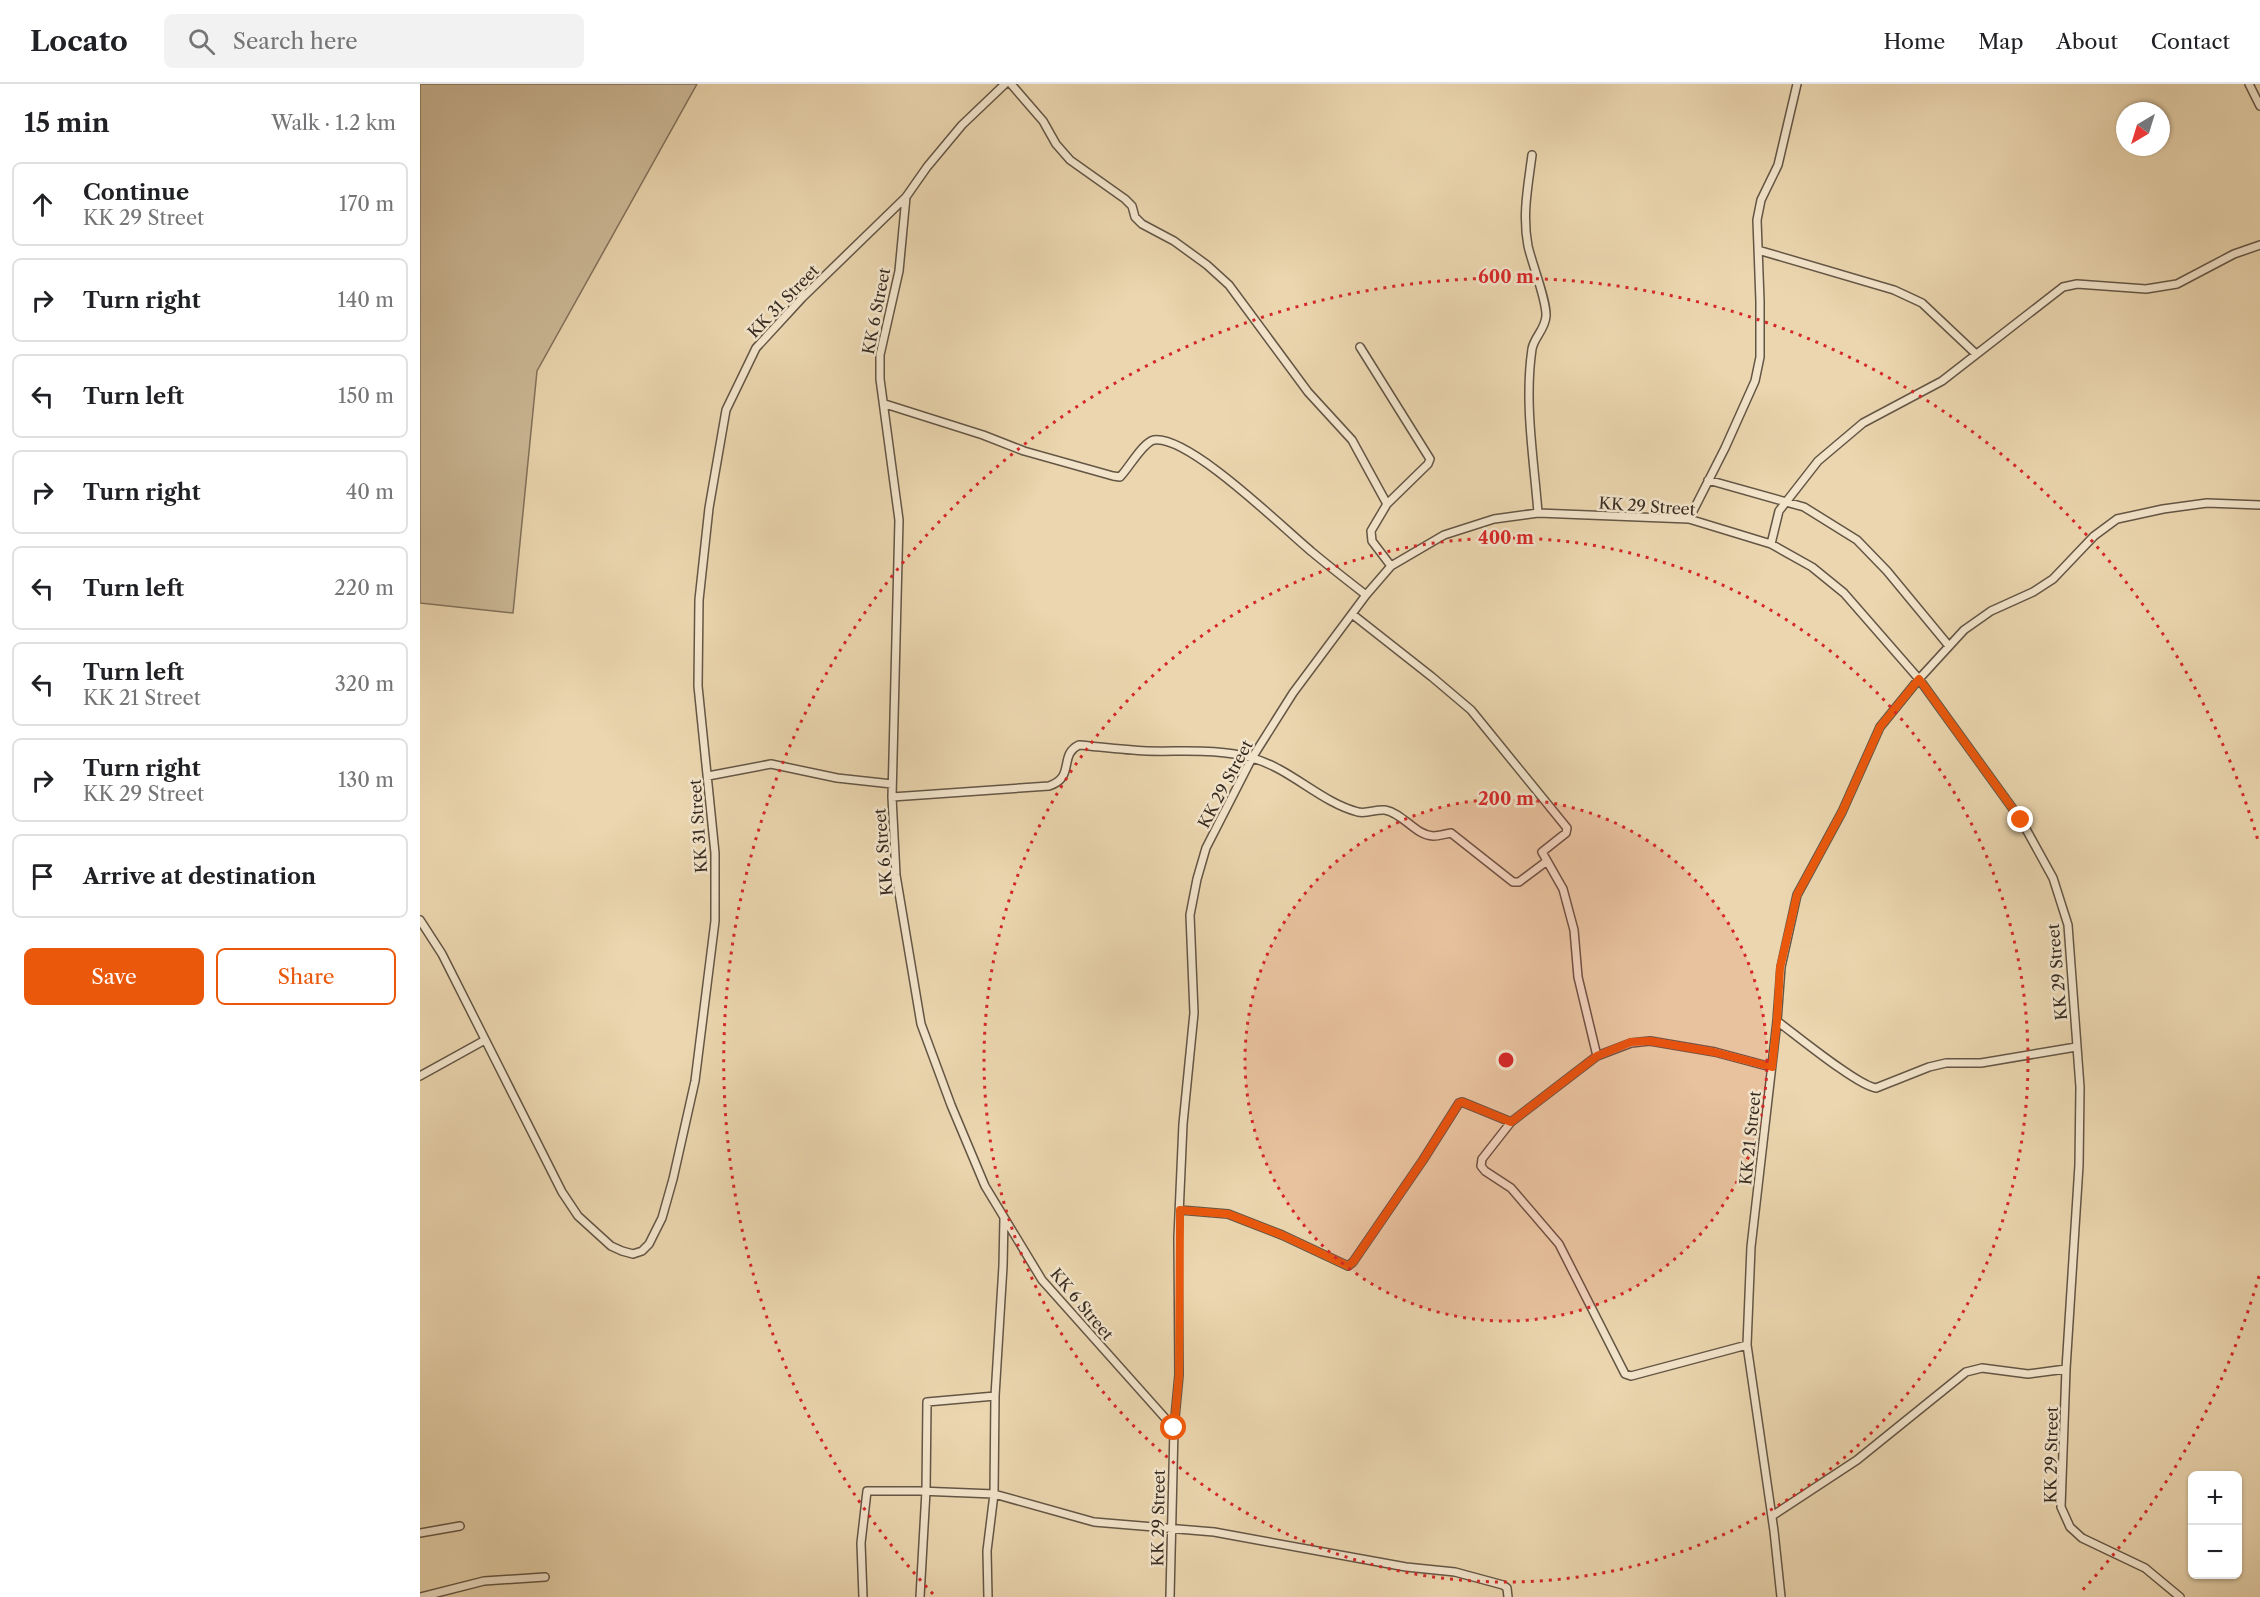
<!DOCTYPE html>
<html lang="en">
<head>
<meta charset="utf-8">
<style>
  body { margin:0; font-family:"Libre Caslon Text",serif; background:#f2f2f2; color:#202124 }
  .controls { position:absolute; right:18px; bottom:18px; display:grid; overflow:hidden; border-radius:9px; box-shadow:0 2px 4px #0004 }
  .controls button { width:54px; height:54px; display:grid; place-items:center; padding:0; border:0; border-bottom:2px solid #e0e0e0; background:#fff; color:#202124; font:30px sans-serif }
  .compass { position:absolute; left:1696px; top:18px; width:54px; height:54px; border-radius:50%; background:#fff; box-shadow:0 2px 4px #0004; rotate:218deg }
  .stop { position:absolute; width:18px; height:18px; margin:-14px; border:4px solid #ea580c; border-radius:50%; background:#fff }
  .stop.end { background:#ea580c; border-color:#fff; box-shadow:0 2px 6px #0008 }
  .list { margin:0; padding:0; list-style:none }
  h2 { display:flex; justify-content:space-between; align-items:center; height:78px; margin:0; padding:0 24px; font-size:26px }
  h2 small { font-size:20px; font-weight:400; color:#757577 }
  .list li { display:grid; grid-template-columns:39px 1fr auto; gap:18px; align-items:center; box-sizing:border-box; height:84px; margin:0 12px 12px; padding:0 12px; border:2px solid #e0e0e0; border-radius:9px }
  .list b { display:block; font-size:22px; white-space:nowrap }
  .list p { margin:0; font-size:20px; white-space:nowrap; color:#757577 }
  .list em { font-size:20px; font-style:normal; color:#757577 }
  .actions { display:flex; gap:12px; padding:18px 24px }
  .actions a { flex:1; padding:14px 0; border:2px solid #ea580c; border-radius:9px; text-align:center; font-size:21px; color:#ea580c }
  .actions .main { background:#ea580c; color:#fff }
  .icon { flex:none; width:33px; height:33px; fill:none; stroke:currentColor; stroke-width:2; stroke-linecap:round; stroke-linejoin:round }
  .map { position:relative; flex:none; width:1840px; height:1513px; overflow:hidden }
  header { display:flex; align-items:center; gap:36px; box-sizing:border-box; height:84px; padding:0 30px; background:#fff; border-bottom:2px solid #e0e0e0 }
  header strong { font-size:28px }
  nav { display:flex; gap:33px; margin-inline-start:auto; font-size:21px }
  .search { width:420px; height:54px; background:#f2f2f2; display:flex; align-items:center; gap:15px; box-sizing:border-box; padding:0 21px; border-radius:9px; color:#757577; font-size:22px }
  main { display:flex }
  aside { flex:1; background:#fff }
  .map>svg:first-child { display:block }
</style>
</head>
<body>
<header>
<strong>Locato</strong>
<div class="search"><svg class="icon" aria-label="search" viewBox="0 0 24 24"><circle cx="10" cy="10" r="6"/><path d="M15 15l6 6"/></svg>Search here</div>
<nav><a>Home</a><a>Map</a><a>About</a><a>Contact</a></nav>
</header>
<main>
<aside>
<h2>15 min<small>Walk · 1.2 km</small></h2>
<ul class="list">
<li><svg class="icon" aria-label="ahead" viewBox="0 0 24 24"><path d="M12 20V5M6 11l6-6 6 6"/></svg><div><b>Continue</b><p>KK 29 Street</p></div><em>170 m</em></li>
<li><svg class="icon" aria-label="right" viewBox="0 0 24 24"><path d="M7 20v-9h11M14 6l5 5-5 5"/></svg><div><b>Turn right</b></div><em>140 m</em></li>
<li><svg class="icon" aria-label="left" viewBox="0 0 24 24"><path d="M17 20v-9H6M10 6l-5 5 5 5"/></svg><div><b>Turn left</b></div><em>150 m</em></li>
<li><svg class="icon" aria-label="right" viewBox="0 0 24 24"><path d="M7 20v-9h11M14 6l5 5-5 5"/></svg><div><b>Turn right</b></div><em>40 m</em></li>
<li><svg class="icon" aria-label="left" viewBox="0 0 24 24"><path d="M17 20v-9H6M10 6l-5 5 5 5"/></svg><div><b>Turn left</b></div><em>220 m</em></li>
<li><svg class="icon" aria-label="left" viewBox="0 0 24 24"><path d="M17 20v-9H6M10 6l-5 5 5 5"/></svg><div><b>Turn left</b><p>KK 21 Street</p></div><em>320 m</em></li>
<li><svg class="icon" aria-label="right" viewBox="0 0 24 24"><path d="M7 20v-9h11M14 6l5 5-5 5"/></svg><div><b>Turn right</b><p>KK 29 Street</p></div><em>130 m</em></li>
<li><svg class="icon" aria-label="arrive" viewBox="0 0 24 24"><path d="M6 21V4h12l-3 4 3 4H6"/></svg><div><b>Arrive at destination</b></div></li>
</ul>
<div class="actions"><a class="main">Save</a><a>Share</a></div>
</aside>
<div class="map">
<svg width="1840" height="1513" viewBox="0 0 1840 1513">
  <rect width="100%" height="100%" fill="#ebd6af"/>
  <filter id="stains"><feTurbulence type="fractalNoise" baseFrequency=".00333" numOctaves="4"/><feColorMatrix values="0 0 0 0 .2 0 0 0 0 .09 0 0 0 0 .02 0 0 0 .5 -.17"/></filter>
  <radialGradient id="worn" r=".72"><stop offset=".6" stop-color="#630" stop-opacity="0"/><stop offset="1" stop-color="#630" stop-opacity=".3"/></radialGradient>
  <!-- green -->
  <path fill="#ccb997" stroke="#82725c" stroke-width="1.5" d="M0,0H277L117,287L93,529L0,519Z"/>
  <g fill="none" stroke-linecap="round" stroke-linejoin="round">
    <defs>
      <path id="street" d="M591,0L623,37L636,60L650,76L705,115L712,122L715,133L722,140L754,157L787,181L809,201L888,308L932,356L967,420
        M1829,0L1840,22
        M1112,71C1108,102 1102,131 1108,162C1112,180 1127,217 1126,232C1125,246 1114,253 1112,265C1104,319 1114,376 1118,429
        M486,113L479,187L460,271V295L479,436L472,713L476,791L501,940L531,1021L565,1102L622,1196L754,1344
        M1338,166L1474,206L1502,219L1556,270
        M940,263L1010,375L1008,380L967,420L951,447L952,457L971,482
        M465,320L563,351L604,367L693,392L700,393C709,384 723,358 734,356C769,351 863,444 892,468C910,483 928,497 946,511
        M1288,396L1384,423L1437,456L1467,487L1529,562
        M1269,435L1305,364L1335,297L1340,273V217L1337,136L1341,116L1358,81L1377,0
        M1351,460L1359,427L1398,377L1443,339L1522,297L1643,203L1657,200L1726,205L1757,200L1814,170L1840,161
        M932,530L1012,593L1051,626L1147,744L1146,749L1122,768L1143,805L1154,846L1158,893L1177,972
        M288,692L351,680L417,694L472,700
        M472,713L629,702C656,693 638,671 659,661C681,663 704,666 727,667C762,668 798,664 832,674C870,684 900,718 938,728C948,730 955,725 965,726C983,729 995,751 1013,752C1019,752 1025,750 1031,749L1093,798H1099L1127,777
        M0,836L22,870L142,1108L158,1132L191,1162L202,1167L213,1170L222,1167L229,1160L242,1134L253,1095L275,997L295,837V769L278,602L279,516L289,424L306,326L336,264L382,214L486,113L507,83L542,41L585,0
        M1357,937C1376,951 1438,1002 1456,1004L1509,983L1526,979H1561L1656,963
        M0,992L65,956
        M760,1126L808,1130L862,1151L928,1182L933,1178L1003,1076L1039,1019L1042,1018L1091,1038
        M1327,1261L1211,1292L1205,1290L1139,1160L1091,1104L1065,1087L1061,1082L1062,1075L1091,1038L1177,972L1211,959L1230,957L1295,968L1351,983
        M1352,1432L1437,1376L1546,1288L1562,1284L1608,1290L1646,1285
        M0,1449L40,1442
        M1,1513L64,1497L125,1493
        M443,1513L441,1459L447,1407H499L574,1410L674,1438L794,1448L986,1483L1035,1488L1083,1501L1087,1504L1088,1513
        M500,1513L506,1407L507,1318L575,1312L583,1182L584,1134
        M568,1513L567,1467L574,1410L575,1312
        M750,1513L754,1344L759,1291L758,1153L763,1040L774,929L770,831L777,795L786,764L832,674L873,609L946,511L971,482L1024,451L1074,435L1118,429L1269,435L1351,460L1392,483L1424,509L1499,595L1601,736L1633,794L1648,841L1660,1003L1659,1081L1646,1285L1641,1423L1650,1443L1662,1454L1725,1484L1760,1513
        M1361,1513L1354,1447L1327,1261L1331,1163L1357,937L1361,883L1377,811L1422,728L1460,643L1499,595L1544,546L1571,527L1613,508L1633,495L1674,452L1697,435L1743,425L1787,419L1840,421"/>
    </defs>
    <!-- street casing -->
    <use href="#street" stroke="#645645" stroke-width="10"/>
    <!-- street -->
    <use href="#street" stroke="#f2e4cb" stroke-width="7"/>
  </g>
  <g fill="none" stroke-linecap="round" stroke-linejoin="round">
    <!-- route -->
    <path stroke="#ea580c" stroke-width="8" d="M754,1344L759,1291L760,1126L808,1130L862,1151L928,1182L933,1178L1003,1076L1039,1019L1042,1018L1091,1038L1177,972L1211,958L1230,957L1294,968L1352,983L1357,937L1360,884L1377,811L1422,728L1460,643L1499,595L1601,736"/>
  </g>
  <!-- distance rings -->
  <circle cx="1086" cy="976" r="261" fill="#d62828" fill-opacity=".12"/>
  <g fill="none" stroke="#d62828" stroke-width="3" stroke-dasharray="3 6">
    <circle cx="1086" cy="976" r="261"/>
    <circle cx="1086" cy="976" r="522"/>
    <path d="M1839 1192A783 783 0 0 1 1659 1510M513 1510A783 783 0 1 1 1839 760"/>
  </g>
  <g text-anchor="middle" stroke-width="5" stroke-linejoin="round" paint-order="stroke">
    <!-- street labels -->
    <g font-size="16" fill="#372c22" stroke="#f2e4cb">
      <text transform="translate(363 217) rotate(-46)" y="6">KK 31 Street</text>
      <text transform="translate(456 227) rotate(-79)" y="6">KK 6 Street</text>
      <text transform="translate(1227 422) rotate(4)" y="6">KK 29 Street</text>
      <text transform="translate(805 700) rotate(-62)" y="6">KK 29 Street</text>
      <text transform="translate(278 742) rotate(-94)" y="6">KK 31 Street</text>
      <text transform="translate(463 768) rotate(-95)" y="6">KK 6 Street</text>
      <text transform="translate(1637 888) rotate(-95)" y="6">KK 29 Street</text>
      <text transform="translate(1330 1054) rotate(-84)" y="6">KK 21 Street</text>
      <text transform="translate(662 1220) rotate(50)" y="6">KK 6 Street</text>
      <text transform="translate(1631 1371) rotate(-89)" y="6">KK 29 Street</text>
      <text transform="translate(738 1434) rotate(-89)" y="6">KK 29 Street</text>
    </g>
  </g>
  <circle cx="1086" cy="976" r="9" fill="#d62828" stroke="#f2e4cb" stroke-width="3"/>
  <g font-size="18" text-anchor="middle" font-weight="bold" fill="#d62828" stroke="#f2e4cb" stroke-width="5" stroke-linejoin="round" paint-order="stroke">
    <text x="1086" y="199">600 m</text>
    <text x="1086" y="460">400 m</text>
    <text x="1086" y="721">200 m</text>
  </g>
  <rect width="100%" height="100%" filter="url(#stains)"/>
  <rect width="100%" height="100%" fill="url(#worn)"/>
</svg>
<div class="controls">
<button>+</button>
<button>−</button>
</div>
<svg class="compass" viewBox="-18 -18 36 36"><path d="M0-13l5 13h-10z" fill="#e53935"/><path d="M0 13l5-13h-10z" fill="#757577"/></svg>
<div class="stop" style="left:754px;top:1344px"></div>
<div class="stop end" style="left:1601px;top:736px"></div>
</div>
</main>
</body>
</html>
